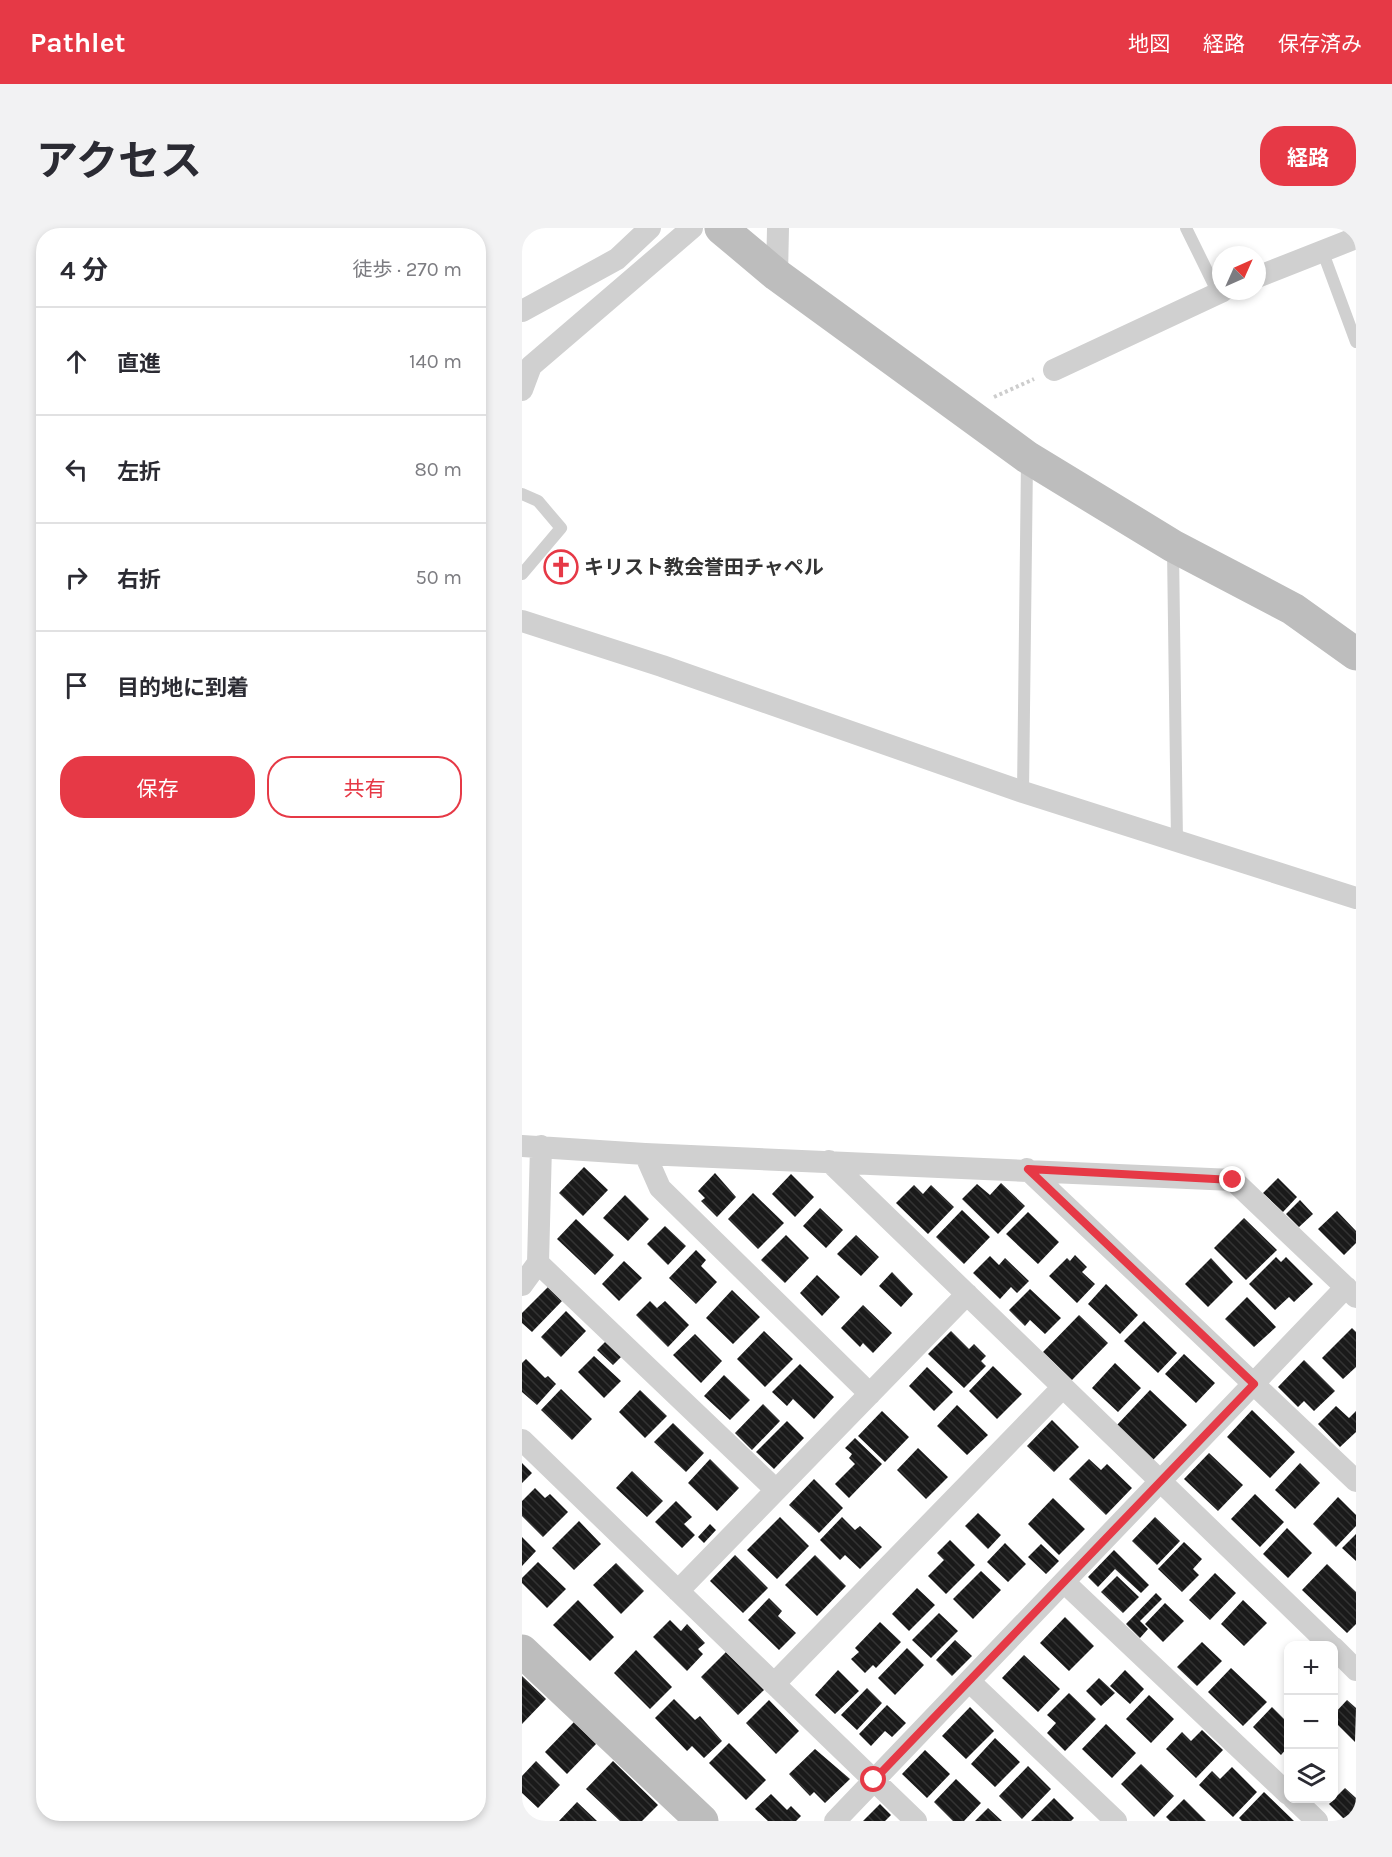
<!DOCTYPE html>
<html lang="ja">
<head>
<meta charset="utf-8">
<style>
  body { margin:0; font-family:Karla,"Noto Sans JP",sans-serif; background:#f2f2f3; color:#2b2b33 }
  .controls { position:absolute; right:18px; bottom:18px; display:grid; overflow:hidden; border-radius:12px; box-shadow:0 3px 9px #0003 }
  .controls button { width:54px; height:54px; display:grid; place-items:center; padding:0; border:0; border-bottom:2px solid #e1e1e2; background:#fff; color:#2b2b33; font:30px sans-serif }
  .compass { position:absolute; left:690px; top:18px; width:54px; height:54px; border-radius:50%; background:#fff; box-shadow:0 3px 9px #0003; rotate:45deg }
  .stop { position:absolute; width:18px; height:18px; margin:-14px; border:4px solid #e63946; border-radius:50%; background:#fff }
  .stop.end { background:#e63946; border-color:#fff; box-shadow:0 2px 6px #0008 }
  .list { margin:0; padding:0; list-style:none }
  h2 { display:flex; justify-content:space-between; align-items:center; height:78px; margin:0; padding:0 24px; font-size:26px }
  h2 small { font-size:20px; font-weight:400; color:#7c7c81 }
  .list li { display:grid; grid-template-columns:39px 1fr auto; gap:18px; align-items:center; box-sizing:border-box; height:108px; padding:0 24px; border-top:2px solid #e1e1e2 }
  .list b { display:block; font-size:22px; white-space:nowrap }
  .list em { font-size:20px; font-style:normal; color:#7c7c81 }
  .actions { display:flex; gap:12px; padding:18px 24px }
  .actions a { flex:1; padding:14px 0; border:2px solid #e63946; border-radius:24px; text-align:center; font-size:21px; color:#e63946 }
  .actions .main { background:#e63946; color:#fff }
  .icon { flex:none; width:33px; height:33px; fill:none; stroke:currentColor; stroke-width:2; stroke-linecap:round; stroke-linejoin:round }
  .map { position:relative; flex:none; width:834px; height:1593px; overflow:hidden; border-radius:24px }
  header { display:flex; align-items:center; gap:36px; box-sizing:border-box; height:84px; padding:0 30px; background:#e63946; color:#fff }
  header strong { font-size:28px }
  nav { display:flex; gap:33px; margin-inline-start:auto; font-size:21px }
  .intro { display:flex; align-items:center; justify-content:space-between; box-sizing:border-box; height:144px; padding:0 36px }
  h1 { margin:0; font-size:42px }
  .button { padding:15px 27px; border-radius:24px; background:#e63946; color:#fff; font-size:21px; font-weight:700 }
  main { display:flex; gap:36px; padding:0 36px }
  aside { flex:1; background:#fff; border-radius:24px; box-shadow:0 3px 9px #0003 }
  .map>svg:first-child { display:block }
</style>
</head>
<body>
<header>
<strong>Pathlet</strong>
<nav><a>地図</a><a>経路</a><a>保存済み</a></nav>
</header>
<div class="intro"><h1>アクセス</h1><a class="button">経路</a></div>
<main>
<aside>
<h2>4 分<small>徒歩 · 270 m</small></h2>
<ul class="list">
<li><svg class="icon" aria-label="ahead" viewBox="0 0 24 24"><path d="M12 20V5M6 11l6-6 6 6"/></svg><div><b>直進</b></div><em>140 m</em></li>
<li><svg class="icon" aria-label="left" viewBox="0 0 24 24"><path d="M17 20v-9H6M10 6l-5 5 5 5"/></svg><div><b>左折</b></div><em>80 m</em></li>
<li><svg class="icon" aria-label="right" viewBox="0 0 24 24"><path d="M7 20v-9h11M14 6l5 5-5 5"/></svg><div><b>右折</b></div><em>50 m</em></li>
<li><svg class="icon" aria-label="arrive" viewBox="0 0 24 24"><path d="M6 21V4h12l-3 4 3 4H6"/></svg><div><b>目的地に到着</b></div></li>
</ul>
<div class="actions"><a class="main">保存</a><a>共有</a></div>
</aside>
<div class="map">
<svg width="834" height="1593" viewBox="0 0 834 1593">
  <defs>
    <pattern id="building-back-hatch" width="6" height="6" patternUnits="userSpaceOnUse" patternTransform="scale(1.5)"><rect width="6" height="6" fill="#1a1a1a"/><path d="M-1 5l2 2M0 0l6 6M5-1l2 2" fill="none" stroke="#333"/></pattern>
  </defs>
  <rect width="100%" height="100%" fill="#fff"/>
  <!-- building -->
  <path fill="url(#building-back-hatch)" d="M62,939L86,962L61,988L37,965Z
    M193,945L214,969L195,989L179,973L183,970L176,963Z
    M269,946L292,969L273,989L250,966Z
    M756,950L775,969L761,984L741,965Z
    M479,955L503,978L476,1006L440,971L455,956L468,967Z
    M392,957L401,966L409,957L432,979L406,1006L374,975Z
    M231,965L262,995L236,1021L206,991Z
    M103,967L127,991L106,1013L81,990Z
    M778,972L791,986L777,999L764,986Z
    M298,980L321,1002L304,1020L281,998Z
    M440,982L468,1009L442,1036L414,1009Z
    M815,983L834,1003V1015L822,1027L796,1001Z
    M506,984L537,1014L516,1036L484,1006Z
    M722,990L755,1022L724,1052L692,1020Z
    M54,991L92,1027L73,1047L35,1011Z
    M143,998L164,1018L146,1037L125,1016Z
    M264,1007L287,1030L263,1055L239,1032Z
    M334,1007L357,1029L339,1048L315,1026Z
    M174,1022L184,1032L179,1038L195,1054L174,1076L147,1050Z
    M553,1027L565,1039L560,1044L573,1056L555,1075L527,1048L545,1030L548,1033Z
    M468,1028L477,1037L483,1030L507,1053L495,1065L489,1059L478,1071L451,1045Z
    M754,1029L759,1034L764,1029L791,1056L772,1074L767,1069L753,1082L727,1056Z
    M689,1030L711,1054L686,1079L663,1056Z
    M102,1033L120,1050L97,1073L80,1056Z
    M370,1044L391,1066L379,1079L357,1058Z
    M295,1047L318,1069L300,1088L278,1065Z
    M584,1056L616,1087L598,1106L566,1076Z
    M26,1059L40,1073L10,1104L0,1095V1085Z
    M508,1061L539,1090L523,1106L508,1092L503,1098L487,1082Z
    M210,1062L238,1089L211,1116L184,1090Z
    M725,1069L754,1099L732,1119L703,1091Z
    M128,1073L135,1080L143,1073L167,1097L146,1119L114,1087Z
    M341,1077L370,1105L351,1125L341,1115L338,1119L319,1100Z
    M44,1083L64,1103L39,1129L19,1109Z
    M557,1087L586,1115L550,1152L521,1124Z
    M622,1093L655,1125L636,1145L602,1113Z
    M830,1100L834,1104V1139L821,1151L800,1130Z
    M242,1103L271,1131L243,1159L215,1131Z
    M429,1103L447,1121L452,1116L464,1128L459,1133L464,1138L442,1160L406,1126Z
    M173,1106L200,1133L179,1155L151,1127Z
    M84,1113L100,1128L91,1137L75,1122Z
    M662,1126L693,1155L674,1175L643,1146Z
    M72,1128L99,1153L82,1170L56,1144Z
    M4,1131L23,1150L26,1148L34,1156L15,1177L0,1164V1135Z
    M782,1132L813,1163L792,1183L782,1173L776,1179L756,1159Z
    M593,1135L619,1160L596,1184L570,1160Z
    M278,1136L312,1169L292,1191L271,1171L265,1178L250,1164Z
    M471,1138L500,1166L475,1191L447,1163Z
    M405,1139L431,1164L412,1183L387,1158Z
    M202,1147L228,1172L208,1192L182,1168Z
    M39,1161L70,1191L50,1212L19,1182Z
    M118,1162L145,1188L123,1210L97,1184Z
    M628,1162L665,1197L631,1232L595,1197Z
    M241,1176L258,1193L230,1222L213,1205Z
    M435,1177L466,1207L445,1227L415,1198Z
    M814,1178L827,1190L834,1183V1204L818,1219L796,1196Z
    M730,1182L773,1224L748,1250L705,1209Z
    M360,1183L387,1209L363,1234L336,1208Z
    M530,1192L557,1219L532,1244L505,1218Z
    M265,1193L282,1210L252,1241L234,1224Z
    M151,1195L182,1225L164,1244L132,1214Z
    M333,1210L360,1236L327,1270L313,1256L333,1236L327,1230L330,1226L323,1220Z
    M396,1220L426,1249L404,1271L375,1242Z
    M687,1225L721,1257L696,1283L662,1251Z
    M188,1231L217,1260L195,1283L166,1255Z
    M567,1231L579,1242L585,1236L610,1260L584,1287L547,1251Z
    M0,1235L10,1245L0,1255Z
    M778,1235L798,1255L773,1281L753,1262Z
    M110,1243L141,1273L125,1289L94,1260Z
    M292,1251L321,1280L297,1305L267,1277Z
    M13,1260L23,1270L28,1266L46,1284L21,1309L0,1288V1273Z
    M733,1266L762,1294L738,1319L709,1291Z
    M816,1269L834,1287V1298L814,1319L791,1296Z
    M531,1270L563,1301L537,1327L506,1296Z
    M154,1273L170,1289L162,1296L173,1307L160,1320L133,1294Z
    M456,1285L479,1307L466,1321L443,1298Z
    M258,1289L287,1318L255,1351L225,1322Z
    M320,1289L333,1302L338,1298L360,1319L338,1341L323,1327L318,1332L298,1312Z
    M633,1289L658,1313L635,1337L610,1313Z
    M57,1293L79,1316L52,1342L30,1320Z
    M188,1296L194,1302L182,1315L176,1309Z
    M765,1300L790,1325L766,1350L741,1326Z
    M834,1306V1333L820,1320Z
    M0,1309L14,1323L0,1338Z
    M428,1312L453,1337L424,1366L406,1348L422,1332L415,1325Z
    M662,1314L680,1331L671,1341L677,1347L660,1364L636,1341Z
    M483,1315L504,1336L486,1354L465,1334Z
    M519,1316L537,1333L524,1346L506,1329Z
    M592,1322L627,1357L619,1365L593,1341L576,1359L566,1349Z
    M213,1327L246,1360L221,1385L188,1353Z
    M293,1327L324,1358L295,1388L263,1357Z
    M16,1334L44,1361L25,1380L0,1355V1350Z
    M94,1335L122,1363L99,1386L71,1357Z
    M805,1336L834,1364V1396L825,1405L780,1362Z
    M459,1343L479,1362L451,1391L431,1371Z
    M693,1345L714,1365L688,1392L667,1372Z
    M595,1348L617,1369L601,1385L579,1364Z
    M395,1360L413,1377L387,1403L370,1386Z
    M634,1365L640,1371L618,1393L626,1401L618,1410L604,1396Z
    M247,1370L260,1383L256,1388L274,1405L257,1422L226,1392Z
    M56,1372L92,1409L68,1433L31,1397Z
    M721,1372L745,1395L722,1418L699,1396Z
    M643,1375L662,1393L641,1414L623,1396Z
    M417,1385L436,1403L409,1430L390,1412Z
    M543,1389L572,1418L547,1443L518,1415Z
    M148,1392L159,1403L165,1396L183,1415L176,1421L181,1426L165,1443L131,1409Z
    M358,1394L379,1414L354,1440L351,1437L343,1445L329,1431L337,1424L333,1420Z
    M433,1412L450,1428L430,1448L414,1432Z
    M680,1414L700,1433L675,1458L655,1439Z
    M385,1420L402,1437L373,1467L356,1450Z
    M114,1422L150,1459L128,1481L92,1445Z
    M204,1424L242,1462L216,1487L179,1449Z
    M502,1427L538,1461L516,1484L480,1450Z
    M709,1440L745,1474L721,1498L686,1464Z
    M316,1442L337,1463L313,1486L293,1467Z
    M603,1442L622,1461L608,1476L588,1458Z
    M0,1448L24,1471L0,1496Z
    M577,1450L593,1465L579,1478L564,1463Z
    M345,1460L360,1475L335,1502L319,1487Z
    M547,1465L574,1491L543,1523L525,1505L534,1495L525,1487Z
    M627,1467L652,1491L629,1515L604,1491Z
    M152,1471L173,1492L178,1488L200,1513L182,1530L170,1518L165,1523L133,1490Z
    M247,1472L277,1503L254,1526L224,1495Z
    M825,1472L834,1480L833,1514L812,1493V1486Z
    M365,1477L384,1495L370,1509L363,1503L349,1518L337,1506Z
    M448,1479L472,1503L444,1531L420,1508Z
    M750,1479L766,1495V1519L759,1527L731,1499Z
    M52,1494L74,1516L45,1546L23,1524Z
    M584,1496L614,1525L590,1550L560,1521Z
    M680,1502L701,1522L674,1550L644,1521L660,1504L669,1513Z
    M473,1510L498,1534L473,1559L449,1536Z
    M207,1515L244,1552L224,1572L187,1535Z
    M293,1521L328,1551L303,1575L292,1564L288,1568L267,1546Z
    M403,1522L428,1546L405,1570L380,1546Z
    M14,1533L38,1557L16,1580L0,1565V1548Z
    M91,1533L136,1577L120,1593H98L64,1561Z
    M619,1536L652,1568L632,1589L599,1556Z
    M506,1538L529,1561L500,1591L477,1568Z
    M710,1539L735,1564L711,1589L677,1557L690,1543L698,1551Z
    M434,1551L459,1575L442,1593H431L412,1574Z
    M823,1560L834,1570V1593H824L807,1576Z
    M742,1564L772,1593H720L717,1590Z
    M249,1566L265,1582L269,1578L279,1588L274,1593H246L233,1581Z
    M532,1570L552,1590L549,1593H509Z
    M662,1571L684,1593H648L644,1589Z
    M55,1574L75,1593H37Z
    M358,1576L369,1587L363,1593H341Z
    M466,1580L480,1593H453Z"/>
  <g fill="none" stroke-linecap="round" stroke-linejoin="round">
    <!-- path -->
    <path stroke="#cdcdcd" stroke-width="4" stroke-dasharray="3 3" stroke-linecap="butt" d="M472,169L512,151"/>
    <!-- lane -->
    <path stroke="#d0d0d0" stroke-width="12" d="M664,0L696,65
      M800,22L834,114
      M0,266L16,273L39,300L0,346
      M651,322L655,614
      M501,564L505,233"/>
    <!-- street -->
    <path stroke="#d0d0d0" stroke-width="22" d="M255,47L256,0
      M735,49L834,10
      M0,83L95,31L128,0
      M532,142L701,63
      M0,162L9,138L170,0
      M0,393L140,438L501,564L834,670
      M0,918L123,926L711,952L834,1069
      M123,926L138,960L348,1166
      M307,933L809,1418
      M505,941L834,1253
      M16,1035L254,1262
      M0,1057L16,1035L19,918
      M0,1212L394,1593
      M542,1354L766,1566
      M156,1363L445,1066
      M812,1420L834,1442
      M447,1453L594,1593
      M252,1456L541,1159
      M771,1570L795,1593
      M313,1593L824,1059"/>
    <!-- secondary -->
    <path stroke="#bdbdbd" stroke-width="33" d="M199,0L255,47L505,229L651,318L771,381L834,426
      M0,1423L180,1593"/>
  </g>
  <g fill="none" stroke-linecap="round" stroke-linejoin="round">
    <!-- route -->
    <path stroke="#e63946" stroke-width="8" d="M352,1552L732,1156L506,941L711,952"/>
  </g>
  <!-- icons -->
  <defs>
    <symbol id="church-ring" viewBox="-11 -11 22 22"><circle r="9.5" fill="#fff" stroke="#e63946" stroke-width="1.5"/><path d="M-1.2-6h2.4v3.5h3.3v2.4h-3.3V6h-2.4V-.1h-3.3v-2.4h3.3Z" fill="#e63946"/></symbol>
  </defs>
  <g fill-rule="evenodd">
    <use href="#church-ring" x="20" y="320" width="38" height="38"/>
  </g>
  <g text-anchor="middle" stroke-width="6" stroke-linejoin="round" paint-order="stroke">
    <!-- poi labels -->
    <g font-size="20" font-weight="bold" fill="#333" stroke="#fff" text-anchor="start">
      <text x="62" y="346">キリスト教会誉田チャペル</text>
    </g>
  </g>
</svg>
<div class="controls">
<button>+</button>
<button>−</button>
<button><svg class="icon" aria-label="layers" viewBox="0 0 24 24"><path d="M12 4l9 5-9 5-9-5zM3 14l9 5 9-5"/></svg></button>
</div>
<svg class="compass" viewBox="-18 -18 36 36"><path d="M0-13l5 13h-10z" fill="#e53935"/><path d="M0 13l5-13h-10z" fill="#7c7c81"/></svg>
<div class="stop" style="left:352px;top:1552px"></div>
<div class="stop end" style="left:711px;top:952px"></div>
</div>
</main>
</body>
</html>
